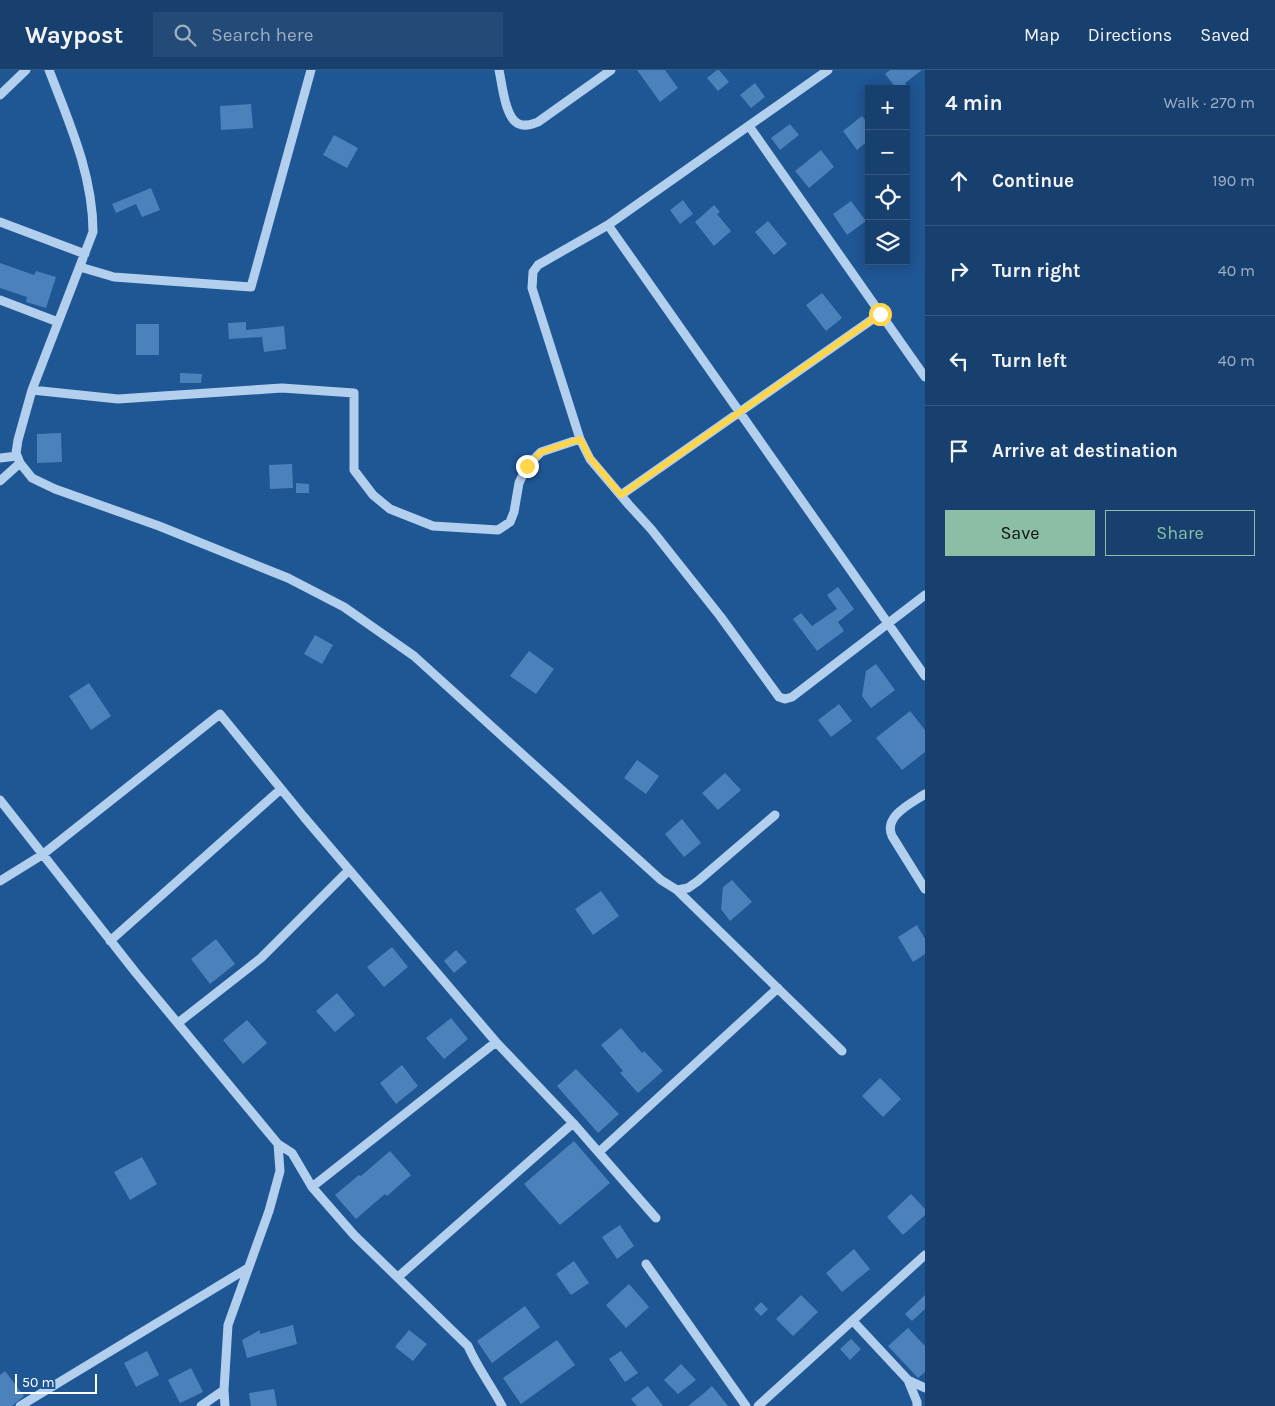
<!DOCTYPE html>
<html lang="en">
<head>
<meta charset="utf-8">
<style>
  body { margin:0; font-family:Karla,sans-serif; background:#244b77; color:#f1f3f6 }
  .controls { position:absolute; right:15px; top:15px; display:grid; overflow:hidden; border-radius:0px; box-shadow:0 2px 12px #0003 }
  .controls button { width:45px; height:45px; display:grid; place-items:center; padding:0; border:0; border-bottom:1px solid #365982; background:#17406f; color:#f1f3f6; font:25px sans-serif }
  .scale { position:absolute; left:15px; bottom:12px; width:82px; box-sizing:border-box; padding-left:5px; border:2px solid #fff; border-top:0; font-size:14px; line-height:18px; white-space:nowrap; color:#fff; -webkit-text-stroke:4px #1f5694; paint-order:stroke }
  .stop { position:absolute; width:15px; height:15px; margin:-11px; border:4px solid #ffd54a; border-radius:50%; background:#fff }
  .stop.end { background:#ffd54a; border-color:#fff; box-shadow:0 1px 5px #0008 }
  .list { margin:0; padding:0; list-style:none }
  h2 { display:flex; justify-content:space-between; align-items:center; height:65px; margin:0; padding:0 20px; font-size:21px }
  h2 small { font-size:16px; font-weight:400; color:#9eafc3 }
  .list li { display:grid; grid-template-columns:32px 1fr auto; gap:15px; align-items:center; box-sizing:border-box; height:90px; padding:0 20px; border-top:1px solid #365982 }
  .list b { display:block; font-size:19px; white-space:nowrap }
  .list em { font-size:16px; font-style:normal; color:#9eafc3 }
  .actions { display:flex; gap:10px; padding:15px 20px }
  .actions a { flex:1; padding:11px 0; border:1px solid #8abfa5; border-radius:0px; text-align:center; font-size:18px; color:#8abfa5 }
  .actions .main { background:#8abfa5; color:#111 }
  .icon { flex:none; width:28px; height:28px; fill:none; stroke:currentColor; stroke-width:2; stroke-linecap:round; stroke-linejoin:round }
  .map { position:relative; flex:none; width:925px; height:1336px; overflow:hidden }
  header { display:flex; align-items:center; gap:30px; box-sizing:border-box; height:70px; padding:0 25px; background:#17406f; border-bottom:1px solid #365982 }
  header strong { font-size:24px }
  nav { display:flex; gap:28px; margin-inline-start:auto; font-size:18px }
  .search { width:350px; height:45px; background:#244b77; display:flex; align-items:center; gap:12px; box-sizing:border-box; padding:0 18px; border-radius:0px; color:#9eafc3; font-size:19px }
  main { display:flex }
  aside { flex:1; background:#17406f }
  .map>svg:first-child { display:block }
</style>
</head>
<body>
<header>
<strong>Waypost</strong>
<div class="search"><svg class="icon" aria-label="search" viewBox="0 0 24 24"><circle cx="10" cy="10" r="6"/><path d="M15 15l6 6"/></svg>Search here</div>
<nav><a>Map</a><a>Directions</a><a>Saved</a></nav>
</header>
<main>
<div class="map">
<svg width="925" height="1336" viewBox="0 0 925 1336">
  <rect width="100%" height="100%" fill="#1f5694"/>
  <!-- building -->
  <path fill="#4c82bc" d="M637,0H665L678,18L660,32Z
    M717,0H719L729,12L718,21L707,8Z
    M890,0H922L905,13L909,19H897L885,4Z
    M755,13L765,27L751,38L740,25Z
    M251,34L253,58L221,60L220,36Z
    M862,46L869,55V70L857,80L843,61Z
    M790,54L799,65L780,80L771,68Z
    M334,65L358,78L347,98L323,85Z
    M821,80L834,97L809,118L795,101Z
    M151,118L160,140L142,147L136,134L116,143L112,134Z
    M683,130L693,144L680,154L670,140Z
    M851,131L866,151L847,165L833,144Z
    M714,135L720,142L717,144L731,161L714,176L695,152Z
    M768,151L787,174L774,185L755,162Z
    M0,193L34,205L36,201L56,207L46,238L26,232L27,227L0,218Z
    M822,223L842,248L826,261L806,235Z
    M246,252V260L284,256L286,279L264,282L262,267L229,269L228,253Z
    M136,254H159V285H136Z
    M180,303L202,304L201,313H180Z
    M61,363L62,392L37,393V364Z
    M292,394L293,418L270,419L269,395Z
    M296,413L309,414V423H296Z
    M838,517L854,539L838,552L844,561L817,581L793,549L801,543L812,556L837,539L827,525Z
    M315,565L333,575L322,594L304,584Z
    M529,581L554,599L536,624L510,606Z
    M876,594L895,620L871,638L862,626L866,601Z
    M89,613L111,646L91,660L69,626Z
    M839,634L852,651L831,667L818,650Z
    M910,641L925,660V682L902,700L876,668Z
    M637,690L659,706L646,724L624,708Z
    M725,703L741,720L718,740L702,723Z
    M682,749L701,773L684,787L665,764Z
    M732,810L752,832L730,851L721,839L723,817Z
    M601,821L619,846L593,865L575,839Z
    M917,855L925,869V884L913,892L898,867Z
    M216,869L235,894L210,914L191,889Z
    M392,877L408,897L384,917L367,897Z
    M456,880L467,892L454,903L444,891Z
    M337,923L355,945L335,962L316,941Z
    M451,948L468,969L444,989L426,968Z
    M247,950L267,973L243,994L223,970Z
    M621,958L642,983L644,981L663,1001L638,1023L620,1003L623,1001L601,975Z
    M402,995L418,1016L396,1034L380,1013Z
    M576,999L619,1044L598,1063L557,1016Z
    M880,1008L901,1029L883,1047L862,1026Z
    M574,1071L610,1113L560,1155L524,1114Z
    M390,1081L411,1105L387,1126L385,1124L356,1149L335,1125L359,1105L361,1106Z
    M142,1087L157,1114L130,1130L114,1102Z
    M911,1124L925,1139V1145L903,1165L887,1147Z
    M620,1155L634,1176L617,1189L602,1167Z
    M854,1179L870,1199L842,1222L826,1203Z
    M574,1191L589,1213L571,1225L556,1204Z
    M629,1214L649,1237L626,1258L606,1235Z
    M801,1225L818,1242L793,1266L776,1249Z
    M925,1225V1239L912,1251L905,1244Z
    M761,1232L768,1239L761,1246L754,1239Z
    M525,1236L540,1257L492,1293L477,1271Z
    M293,1255L297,1274L247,1288L242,1270L260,1260V1264Z
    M908,1258L925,1276V1302L918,1308L888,1276Z
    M409,1260L427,1274L413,1291L395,1277Z
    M851,1269L861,1279L850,1290L840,1279Z
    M557,1270L575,1295L521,1334L503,1308Z
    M147,1281L159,1305L136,1317L124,1293Z
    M621,1281L638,1303L625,1312L609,1289Z
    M681,1294L696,1310L678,1324L664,1310Z
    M191,1298L203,1322L180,1333L168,1310Z
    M5,1301L24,1326L12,1336H0V1305Z
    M648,1316L663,1336H637L631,1329Z
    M712,1316L728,1336H688L703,1324Z
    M274,1319L277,1336H251L249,1323Z"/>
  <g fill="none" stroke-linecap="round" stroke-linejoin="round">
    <!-- minor -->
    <path stroke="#b2cfee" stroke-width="9" d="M49,0C69,52 93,105 93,162L32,320L18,370L16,383L20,393L32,408L55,419L159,456L288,508L344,537L414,586L661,810L677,820L688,818L698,811L775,745
      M499,0C502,13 505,49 519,54C525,57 532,54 538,52L611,0
      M828,0L608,155L538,195L533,202L532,218L580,369L590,389L629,435L651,459L720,546L779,627L785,629L792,627L925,525
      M0,25L26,0
      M749,56L925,307
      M0,152L85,184
      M608,155L925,606
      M80,197L114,207L251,217L311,0
      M0,230L58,252
      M32,320L118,329L282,318L354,323V400L373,425L390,439L433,456L498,460L510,452L514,442L519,413L527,396L541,382L580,369
      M0,388L17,386
      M0,411L20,393
      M621,425L880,244
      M925,724C912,733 883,746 892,766L925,819
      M0,730L136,903L278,1074L292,1083L312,1117L354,1165L468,1276C477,1297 491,1315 502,1336
      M0,811L42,785L220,644L304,747L496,972L573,1053L656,1148
      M677,820L842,981
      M110,871L281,719
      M178,953L261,888L349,800
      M599,1082L778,918
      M312,1117L496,972
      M646,1194L746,1336
      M398,1207L573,1053
      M853,1251L908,1310L925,1318
      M908,1310L917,1332V1336
      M20,1336L248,1198
      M201,1336L224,1320
      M225,1336L224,1320L228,1255L269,1141L280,1101L278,1074
      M758,1336L925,1185"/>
  </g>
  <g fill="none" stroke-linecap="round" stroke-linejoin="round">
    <!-- route -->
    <path stroke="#ffd54a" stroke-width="6" d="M527,396L541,382L580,369L590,388L621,425L880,244"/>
  </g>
</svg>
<div class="controls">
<button>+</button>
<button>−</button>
<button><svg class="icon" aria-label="locate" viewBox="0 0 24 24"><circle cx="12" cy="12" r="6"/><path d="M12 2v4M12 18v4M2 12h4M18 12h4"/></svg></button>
<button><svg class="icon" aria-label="layers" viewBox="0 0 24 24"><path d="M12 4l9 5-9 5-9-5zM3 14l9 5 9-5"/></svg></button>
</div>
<div class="scale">50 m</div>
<div class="stop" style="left:880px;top:244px"></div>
<div class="stop end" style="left:527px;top:396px"></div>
</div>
<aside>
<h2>4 min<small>Walk · 270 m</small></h2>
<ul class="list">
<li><svg class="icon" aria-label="ahead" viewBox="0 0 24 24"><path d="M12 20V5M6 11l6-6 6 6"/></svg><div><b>Continue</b></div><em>190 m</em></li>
<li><svg class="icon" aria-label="right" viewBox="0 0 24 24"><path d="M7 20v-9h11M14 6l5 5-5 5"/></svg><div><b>Turn right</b></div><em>40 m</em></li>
<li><svg class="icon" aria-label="left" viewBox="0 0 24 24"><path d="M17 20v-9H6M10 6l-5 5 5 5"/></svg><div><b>Turn left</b></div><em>40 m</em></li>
<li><svg class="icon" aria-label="arrive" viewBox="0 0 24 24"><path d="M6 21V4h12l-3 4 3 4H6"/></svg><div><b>Arrive at destination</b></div></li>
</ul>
<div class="actions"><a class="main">Save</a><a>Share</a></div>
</aside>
</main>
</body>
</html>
